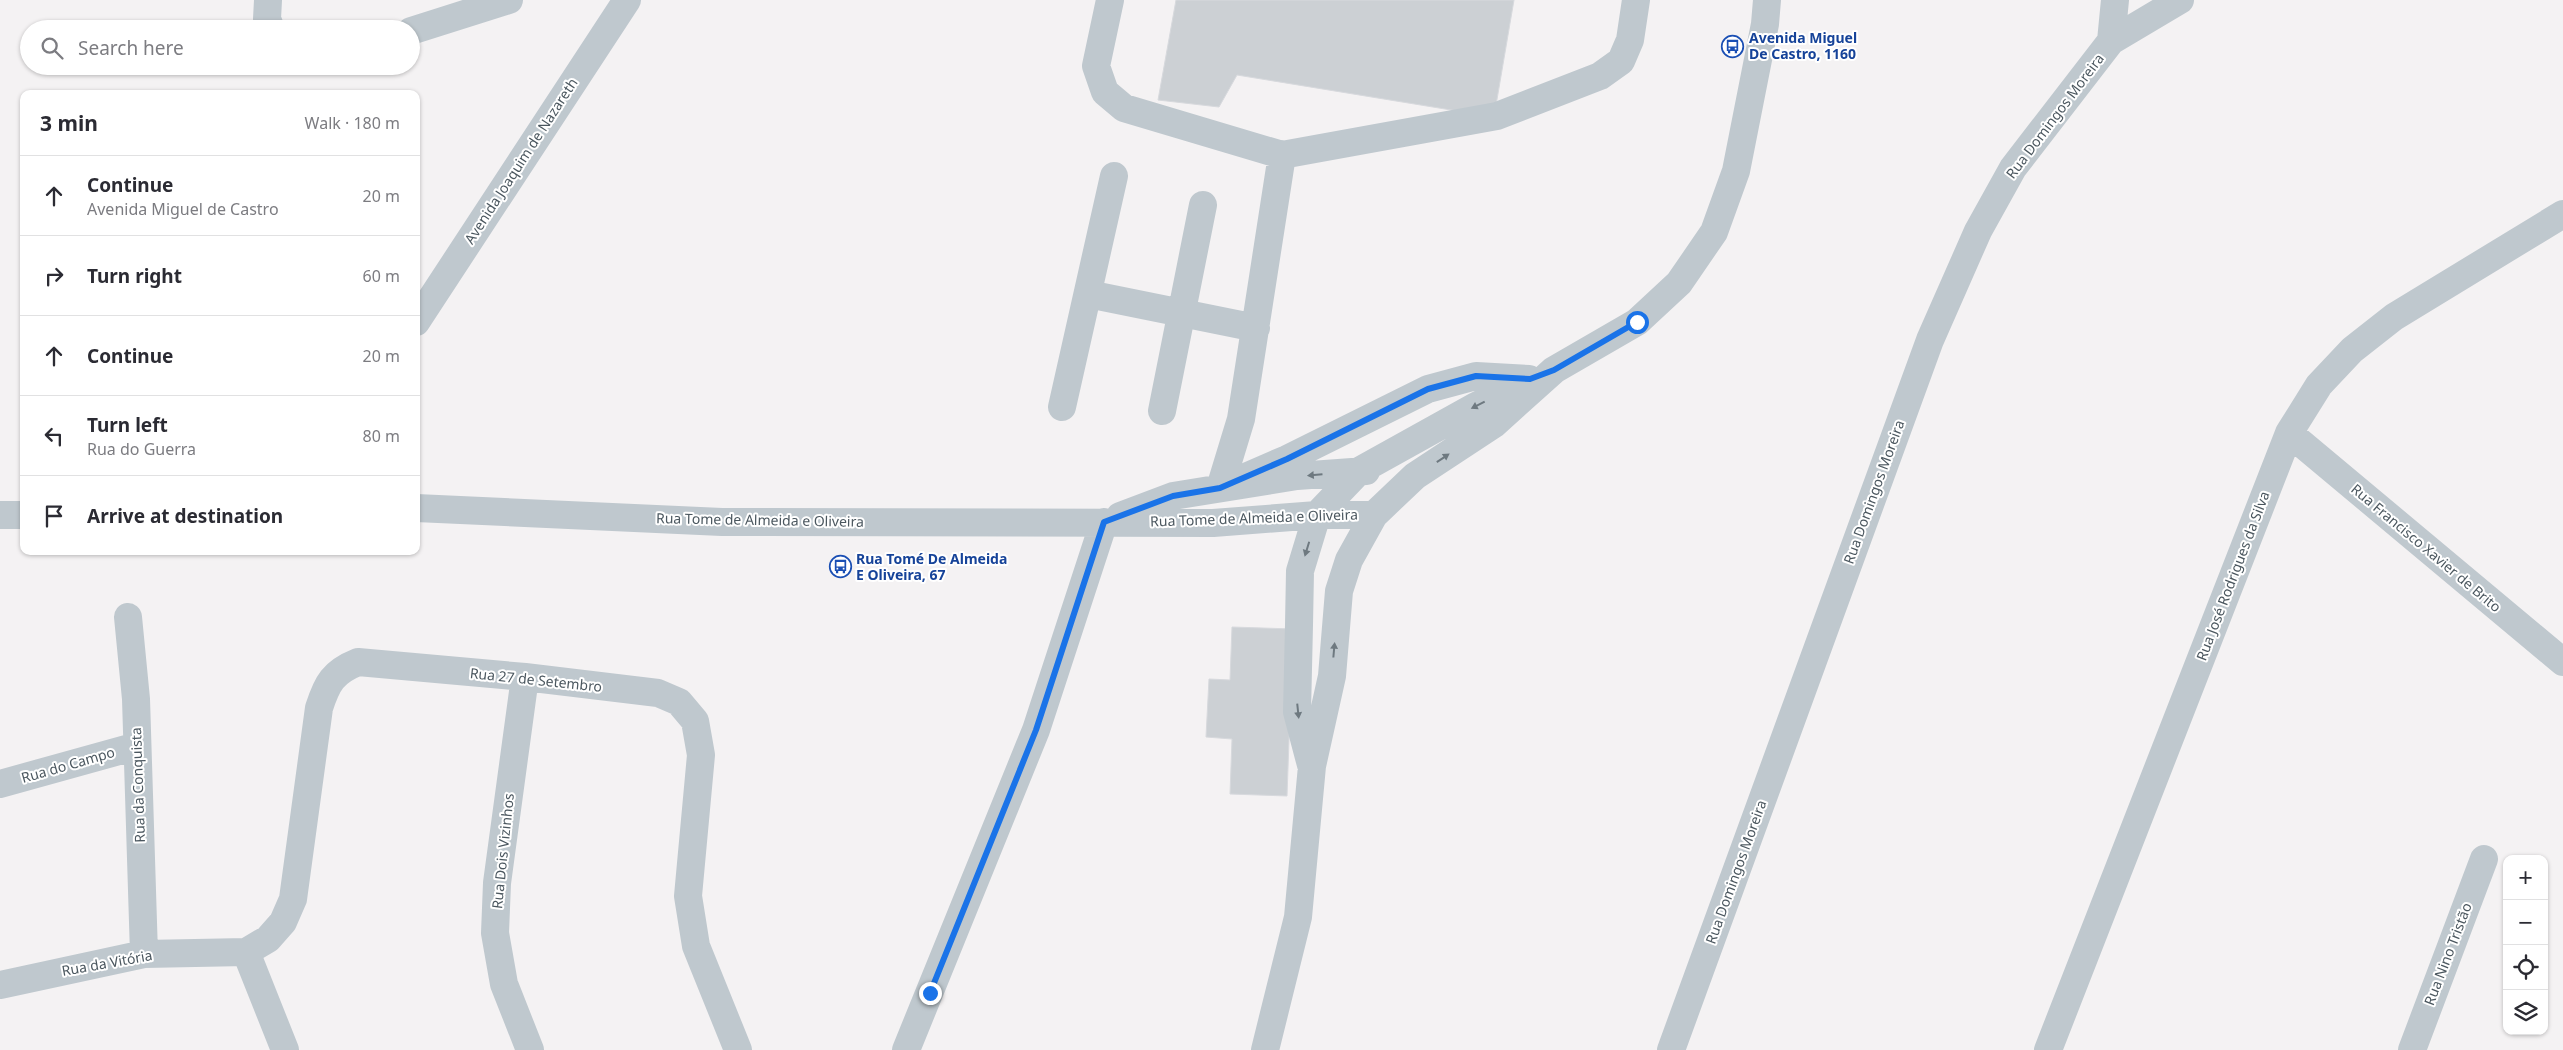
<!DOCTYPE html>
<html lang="en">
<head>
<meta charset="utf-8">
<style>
  body { margin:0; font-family:"Noto Sans",sans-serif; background:#f2f2f3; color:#2b2b33 }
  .controls { position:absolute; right:15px; bottom:15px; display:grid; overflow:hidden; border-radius:10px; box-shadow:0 1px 4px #0004 }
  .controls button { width:45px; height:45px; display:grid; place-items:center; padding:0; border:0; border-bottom:1px solid #e1e1e2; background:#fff; color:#2b2b33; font:25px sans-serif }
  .stop { position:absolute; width:15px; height:15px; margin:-11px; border:4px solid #1a73e8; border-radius:50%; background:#fff }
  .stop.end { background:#1a73e8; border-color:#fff; box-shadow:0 1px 5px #0008 }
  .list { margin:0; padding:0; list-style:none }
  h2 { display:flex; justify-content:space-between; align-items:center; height:65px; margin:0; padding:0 20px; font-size:21px }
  h2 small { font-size:16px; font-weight:400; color:#7c7c81 }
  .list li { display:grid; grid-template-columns:32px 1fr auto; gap:15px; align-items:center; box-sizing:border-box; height:80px; padding:0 20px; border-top:1px solid #e1e1e2 }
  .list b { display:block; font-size:19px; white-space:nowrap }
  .list p { margin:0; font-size:16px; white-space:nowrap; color:#7c7c81 }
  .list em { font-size:16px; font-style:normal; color:#7c7c81 }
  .icon { flex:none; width:28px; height:28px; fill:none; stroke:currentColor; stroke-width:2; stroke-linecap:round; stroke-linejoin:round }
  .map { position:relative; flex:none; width:2563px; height:1050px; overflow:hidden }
  .search { position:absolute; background:#fff; box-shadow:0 1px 4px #0004; left:20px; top:20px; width:400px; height:55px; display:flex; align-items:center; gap:12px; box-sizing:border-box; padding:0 18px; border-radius:28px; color:#7c7c81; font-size:19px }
  .panel { position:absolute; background:#fff; box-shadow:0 1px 4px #0004; left:20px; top:90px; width:400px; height:465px; border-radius:10px }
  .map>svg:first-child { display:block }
</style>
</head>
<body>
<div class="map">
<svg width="2563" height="1050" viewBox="0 0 2563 1050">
  <rect width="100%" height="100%" fill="#f4f2f3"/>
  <!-- building -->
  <path fill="#ccd0d4" stroke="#d7d9dd" d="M1176,0H1514L1494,117L1237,75L1219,107L1158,100Z
    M1232,627L1293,629L1287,796L1230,794L1232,739L1206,737L1209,679L1230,680Z"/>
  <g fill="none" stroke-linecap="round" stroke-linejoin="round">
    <!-- minor -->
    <path stroke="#bfc8ce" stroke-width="28" d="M268,0L267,19L271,29
      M1110,0L1096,66L1105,92L1124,108L1282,155L1497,116L1600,76L1621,61L1630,40L1636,0
      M411,31L509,0
      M2111,41L2115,0
      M1088,294L1256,328
      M416,322L627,0
      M1062,407L1114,176
      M1162,411L1203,205
      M2289,433L2563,662
      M1220,488L1241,419L1282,155
      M1220,488L1287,459L1428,389L1476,376L1529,379
      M416,508L722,522L1213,523L1317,515H1374
      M0,515H24
      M1120,516L1173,496L1297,476L1366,471
      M128,617L136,699L144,954
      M525,677L497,883L495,933L504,984L530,1050
      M1311,765L1297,712L1299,625L1300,571L1317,515L1359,471L1476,406L1528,380
      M0,784L137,746
      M246,952L285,1050
      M0,985L144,954L246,952L268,939L283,922L293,899L319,708C327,683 333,672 358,662L525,677L658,693L679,702L695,721L701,755L688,896L696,946L738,1050
      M906,1050L1036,730L1104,522
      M1265,1050L1298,917L1312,766L1332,676L1339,591L1349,560L1374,515L1415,476L1494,424L1554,370L1637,322L1679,283L1714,232L1736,171L1765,24L1767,0
      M1671,1050L1930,340L1978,231L2013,168L2111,41L2180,0
      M2048,1050L2289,433L2319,385L2352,350L2394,317L2563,214
      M2412,1050L2484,859"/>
  </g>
  <!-- one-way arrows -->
  <defs><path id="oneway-solid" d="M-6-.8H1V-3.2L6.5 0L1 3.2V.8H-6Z" transform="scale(1.25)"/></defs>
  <g fill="#6e7980">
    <use href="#oneway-solid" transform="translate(1478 405) rotate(153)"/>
    <use href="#oneway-solid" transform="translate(1443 458) rotate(-34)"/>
    <use href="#oneway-solid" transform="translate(1315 475) rotate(175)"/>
    <use href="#oneway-solid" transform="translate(1307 549) rotate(107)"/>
    <use href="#oneway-solid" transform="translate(1334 650) rotate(-85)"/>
    <use href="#oneway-solid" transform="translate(1298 711) rotate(84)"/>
  </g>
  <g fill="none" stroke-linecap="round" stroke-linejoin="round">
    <!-- route -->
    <path stroke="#1a73e8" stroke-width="6" d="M930,993L1036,730L1104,522L1173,496L1220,488L1287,459L1428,389L1476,376L1530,379L1554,370L1637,322"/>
  </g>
  <!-- icons -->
  <defs>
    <symbol id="bus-ring" viewBox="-11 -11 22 22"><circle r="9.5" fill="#fff" stroke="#1a4fb4" stroke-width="1.5"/><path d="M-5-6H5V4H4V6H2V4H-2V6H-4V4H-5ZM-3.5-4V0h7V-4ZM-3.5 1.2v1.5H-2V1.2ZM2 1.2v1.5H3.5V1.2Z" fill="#1a4fb4"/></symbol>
  </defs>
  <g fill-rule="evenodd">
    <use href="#bus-ring" x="1720" y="34" width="25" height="25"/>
    <use href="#bus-ring" x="828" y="554" width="25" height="25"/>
  </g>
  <g text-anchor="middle" stroke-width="4" stroke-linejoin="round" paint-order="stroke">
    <!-- transit labels -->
    <g font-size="14" font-weight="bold" fill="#164399" stroke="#fff" text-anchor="start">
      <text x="1749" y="43">Avenida Miguel<tspan x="1749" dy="16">De Castro, 1160</tspan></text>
      <text x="856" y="564">Rua Tomé De Almeida<tspan x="856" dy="16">E Oliveira, 67</tspan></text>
    </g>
    <!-- street labels -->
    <g font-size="14" fill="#4b575f" stroke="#fff">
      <text transform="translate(2055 116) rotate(-53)" y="5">Rua Domingos Moreira</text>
      <text transform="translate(521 161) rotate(-57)" y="5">Avenida Joaquim de Nazareth</text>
      <text transform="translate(1874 492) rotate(-70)" y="5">Rua Domingos Moreira</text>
      <text transform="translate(1254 518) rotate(-2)" y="5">Rua Tome de Almeida e Oliveira</text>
      <text transform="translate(760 520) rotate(1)" y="5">Rua Tome de Almeida e Oliveira</text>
      <text transform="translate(2426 548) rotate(40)" y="5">Rua Francisco Xavier de Brito</text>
      <text transform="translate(2233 576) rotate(-69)" y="5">Rua José Rodrigues da Silva</text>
      <text transform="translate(536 680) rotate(6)" y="5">Rua 27 de Setembro</text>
      <text transform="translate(68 765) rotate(-16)" y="5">Rua do Campo</text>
      <text transform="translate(138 785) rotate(-92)" y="5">Rua da Conquista</text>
      <text transform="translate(503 851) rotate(-84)" y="5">Rua Dois Vizinhos</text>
      <text transform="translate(1736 872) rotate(-70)" y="5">Rua Domingos Moreira</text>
      <text transform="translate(2448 954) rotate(-69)" y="5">Rua Nino Tristão</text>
      <text transform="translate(107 963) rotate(-10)" y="5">Rua da Vitória</text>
    </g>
  </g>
</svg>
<div class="controls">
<button>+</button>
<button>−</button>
<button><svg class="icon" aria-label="locate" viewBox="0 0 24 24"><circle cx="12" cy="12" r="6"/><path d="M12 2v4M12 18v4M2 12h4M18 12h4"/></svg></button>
<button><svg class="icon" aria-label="layers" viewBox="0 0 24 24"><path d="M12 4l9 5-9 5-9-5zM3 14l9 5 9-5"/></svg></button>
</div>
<div class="stop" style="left:1637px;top:322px"></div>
<div class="stop end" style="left:930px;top:993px"></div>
<div class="search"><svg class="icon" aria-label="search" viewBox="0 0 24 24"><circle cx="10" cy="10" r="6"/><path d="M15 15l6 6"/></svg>Search here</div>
<section class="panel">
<h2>3 min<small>Walk · 180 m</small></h2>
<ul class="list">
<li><svg class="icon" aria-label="ahead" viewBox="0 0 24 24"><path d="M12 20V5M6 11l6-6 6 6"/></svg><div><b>Continue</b><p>Avenida Miguel de Castro</p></div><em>20 m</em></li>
<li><svg class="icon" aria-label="right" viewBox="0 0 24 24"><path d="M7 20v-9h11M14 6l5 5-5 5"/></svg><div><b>Turn right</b></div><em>60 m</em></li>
<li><svg class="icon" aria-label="ahead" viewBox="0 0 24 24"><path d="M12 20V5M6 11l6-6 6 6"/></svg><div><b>Continue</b></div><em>20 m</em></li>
<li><svg class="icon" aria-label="left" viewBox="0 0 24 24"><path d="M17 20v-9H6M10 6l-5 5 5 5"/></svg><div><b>Turn left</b><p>Rua do Guerra</p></div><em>80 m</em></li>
<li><svg class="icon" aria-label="arrive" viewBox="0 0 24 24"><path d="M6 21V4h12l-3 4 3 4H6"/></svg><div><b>Arrive at destination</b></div></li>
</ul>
</section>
</div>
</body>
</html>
